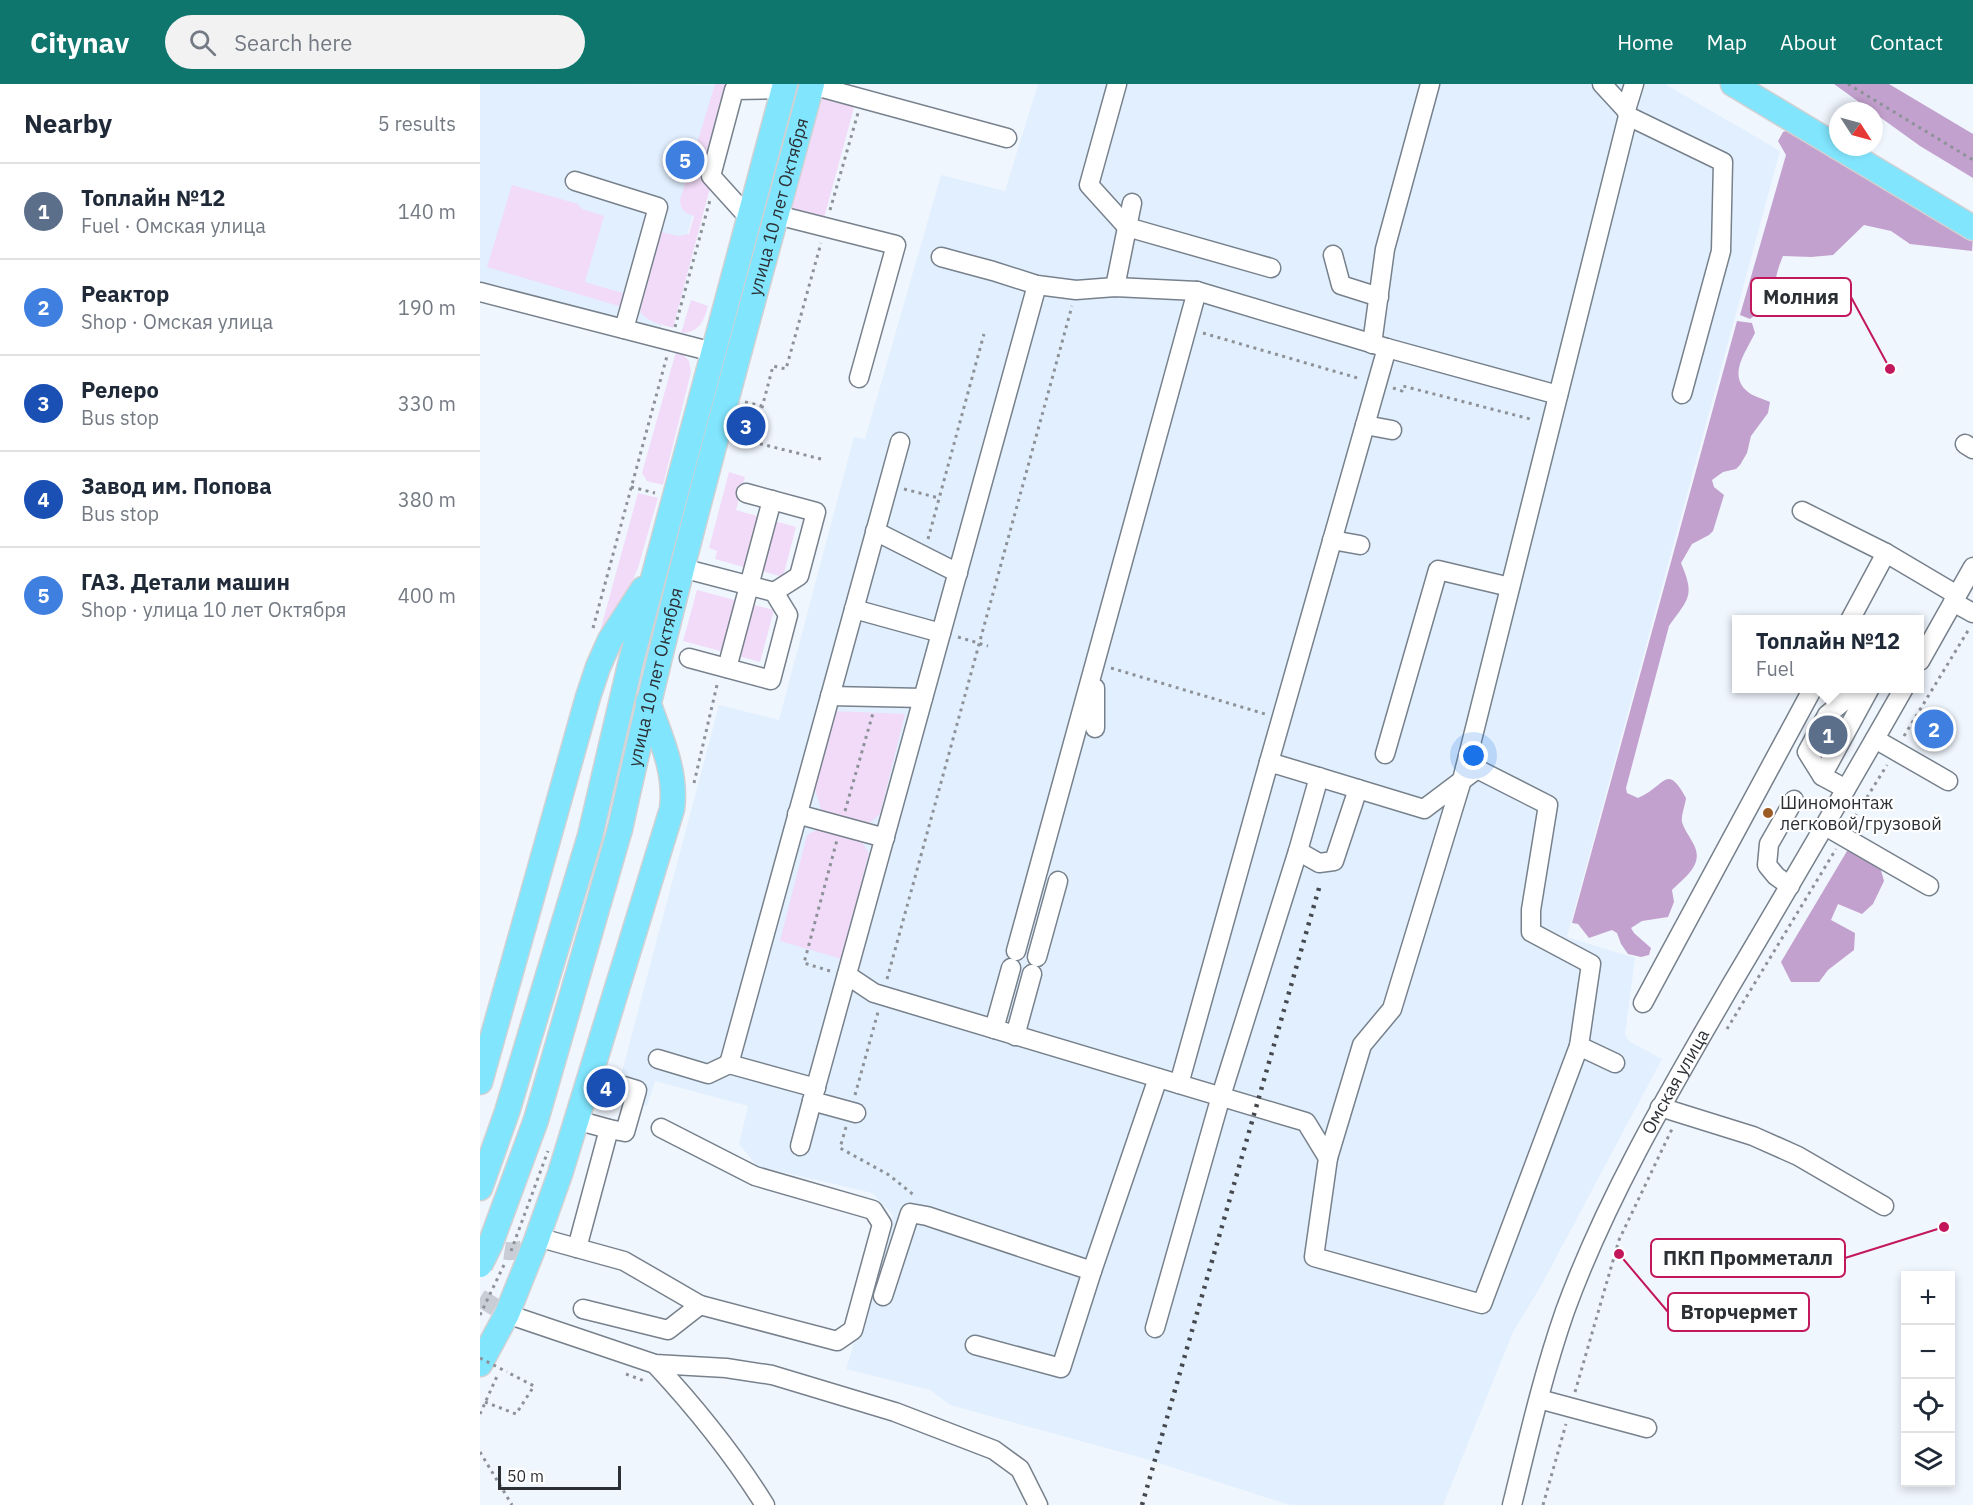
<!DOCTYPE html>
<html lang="en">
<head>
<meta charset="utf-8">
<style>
  body { margin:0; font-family:"IBM Plex Sans",sans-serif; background:#f2f2f3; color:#1f2937 }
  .controls { position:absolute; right:18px; bottom:18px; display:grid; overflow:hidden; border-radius:0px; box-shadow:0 3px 9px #0003 }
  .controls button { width:54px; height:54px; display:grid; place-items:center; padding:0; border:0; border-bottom:2px solid #e0e1e3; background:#fff; color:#1f2937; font:30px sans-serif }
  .compass { position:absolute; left:1349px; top:18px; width:54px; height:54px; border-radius:50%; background:#fff; box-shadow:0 3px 9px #0003; rotate:126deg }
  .scale { position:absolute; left:18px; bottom:15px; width:123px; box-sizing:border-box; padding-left:6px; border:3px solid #2c3035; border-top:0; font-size:16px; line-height:21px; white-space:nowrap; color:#2c3035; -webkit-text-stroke:4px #fff; paint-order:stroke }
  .you { position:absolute; left:994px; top:672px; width:21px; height:21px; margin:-15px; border:4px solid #fff; border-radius:50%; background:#1a73e8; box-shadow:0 0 0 9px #1a73e833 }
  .badge { display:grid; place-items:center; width:39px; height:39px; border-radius:50%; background:#0f766e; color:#fff; font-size:20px; font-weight:700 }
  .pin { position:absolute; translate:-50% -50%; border:3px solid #fff; box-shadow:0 2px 6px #0006 }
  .popup { position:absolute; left:1252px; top:531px; width:192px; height:78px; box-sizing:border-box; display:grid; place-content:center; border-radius:0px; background:#fff; filter:drop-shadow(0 2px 4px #0005); font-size:20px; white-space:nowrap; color:#747a83 }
  .popup b { font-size:22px; color:#1f2937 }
  .popup::after { content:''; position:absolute; left:50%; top:100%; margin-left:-12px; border:12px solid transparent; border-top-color:#fff }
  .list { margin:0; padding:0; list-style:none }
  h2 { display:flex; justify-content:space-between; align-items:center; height:78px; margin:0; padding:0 24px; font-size:26px }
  h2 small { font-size:20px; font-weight:400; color:#747a83 }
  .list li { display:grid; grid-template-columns:39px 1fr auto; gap:18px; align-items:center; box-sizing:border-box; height:96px; padding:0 24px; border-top:2px solid #e0e1e3 }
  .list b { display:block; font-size:22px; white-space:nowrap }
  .list p { margin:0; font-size:20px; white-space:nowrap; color:#747a83 }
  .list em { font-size:20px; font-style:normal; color:#747a83 }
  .icon { flex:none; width:33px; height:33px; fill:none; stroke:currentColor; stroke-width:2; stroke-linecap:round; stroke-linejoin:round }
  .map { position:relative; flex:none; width:1493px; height:1421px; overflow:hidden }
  header { display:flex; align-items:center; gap:36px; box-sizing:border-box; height:84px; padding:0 30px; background:#0f766e; color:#fff }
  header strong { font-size:28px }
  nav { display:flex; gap:33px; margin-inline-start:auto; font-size:21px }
  .search { width:420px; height:54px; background:#f2f2f3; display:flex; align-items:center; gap:15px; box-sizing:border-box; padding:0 21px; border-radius:33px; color:#747a83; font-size:22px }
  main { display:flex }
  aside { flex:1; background:#fff }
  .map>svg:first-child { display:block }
</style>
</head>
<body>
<header>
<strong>Citynav</strong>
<div class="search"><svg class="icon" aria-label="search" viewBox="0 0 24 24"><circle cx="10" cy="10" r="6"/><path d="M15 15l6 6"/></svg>Search here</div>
<nav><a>Home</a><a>Map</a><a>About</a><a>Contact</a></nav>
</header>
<main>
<aside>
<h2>Nearby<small>5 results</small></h2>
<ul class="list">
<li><span class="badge" style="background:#5c6f8a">1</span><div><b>Топлайн №12</b><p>Fuel · Омская улица</p></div><em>140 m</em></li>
<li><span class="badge" style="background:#3f7fe0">2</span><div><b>Реактор</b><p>Shop · Омская улица</p></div><em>190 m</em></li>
<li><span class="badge" style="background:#1a4fb4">3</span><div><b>Релеро</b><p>Bus stop</p></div><em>330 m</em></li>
<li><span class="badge" style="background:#1a4fb4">4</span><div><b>Завод им. Попова</b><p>Bus stop</p></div><em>380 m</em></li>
<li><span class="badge" style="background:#3f7fe0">5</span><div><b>ГАЗ. Детали машин</b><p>Shop · улица 10 лет Октября</p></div><em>400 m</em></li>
</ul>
</aside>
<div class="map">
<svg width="1493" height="1421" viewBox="0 0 1493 1421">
  <rect width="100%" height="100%" fill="#f0f6fe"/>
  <!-- built -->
  <path fill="#e2effe" d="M0,0L249,1L180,248L0,201Z
    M558,0H1185L1300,67L1087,853L1155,874L1145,951L1149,957L1182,975L1061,1202L1033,1248L963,1421H810L666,1375L470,1321L450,1306L366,1285L413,1131L392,1109L277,1082L259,1060L268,1022L175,997L167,1022L135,1014L239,621L299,636L374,353L385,355L461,91L525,107Z"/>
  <!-- green -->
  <path fill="#f1dbf8" d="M235,0H253L231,100L193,244C181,240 166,238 160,227L181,148L198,152L209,150L214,132C204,129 201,126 200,116Z
    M342,10L375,20L344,134L310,125Z
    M32,101L98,120L102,125L124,132L105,198L146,210L142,223L7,183Z
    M211,216L228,222C224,237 219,249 201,249Z
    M197,264L209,277L211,288L183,401L167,397L162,389Z
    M249,388L265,393L256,426L280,433L267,484L235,475L237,467L229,464Z
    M158,409L178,414L158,484L146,512L119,551Z
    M291,436L316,443L303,493L278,486Z
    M217,506L258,517L244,568L203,557Z
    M269,520L294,526L280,578L255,571Z
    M353,627L425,630L400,730L387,741L342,729L334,702Z
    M340,744L379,754L389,769L362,875L300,857L327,751Z"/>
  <!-- forest -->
  <path fill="#c3a1ce" d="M1354,0H1409L1493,50V94L1440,62Z
    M1311,45L1493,153L1492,167L1430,160L1411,147L1384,141L1353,171L1331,173L1303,172C1291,199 1298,217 1270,235L1260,231L1306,71L1298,57L1303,48Z
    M1257,237L1272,239L1275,249C1266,268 1247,291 1268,308C1274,313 1284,315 1290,318L1288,329L1271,352L1267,369L1260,381L1256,385L1243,388L1232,396L1234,403L1244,411L1233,447L1229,451L1212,460L1201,479C1215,512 1209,514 1189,542L1146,704L1147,709L1158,714C1186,702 1186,678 1206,714C1205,722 1201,731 1202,738C1204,745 1210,753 1213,759C1225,780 1206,792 1192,806L1194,818L1188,833L1162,837L1151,844L1154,849L1171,864L1169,871L1161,873L1148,870L1141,860L1137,849L1132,846L1109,854L1098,840L1092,839Z
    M1370,762L1399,779L1404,797L1393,820L1382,830L1358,820L1351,836L1375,849L1374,866L1348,886L1339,898H1311L1301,878Z"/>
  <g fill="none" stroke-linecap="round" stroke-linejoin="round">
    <!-- minor-tunnel -->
    <path stroke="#c9ced6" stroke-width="18" stroke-dasharray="18 9" stroke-linecap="butt" d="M0,1156C19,1169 35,1171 55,1160
      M0,1214L27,1230"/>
    <defs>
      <g id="minor">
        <path d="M637,0L609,101L647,143L791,184"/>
        <path d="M1122,0L1146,26"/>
        <path d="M332,1L527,54"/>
        <path d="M1148,32L1243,78L1241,167L1202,310"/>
        <path d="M95,97L178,123L144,245"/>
        <path d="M297,131L416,161L379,294"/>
        <path d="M269,134L231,92L254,6L304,5"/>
        <path d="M853,171L861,201L899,213"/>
        <path d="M461,173L513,187L557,201L596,206L635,203L717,207L907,264L1078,311"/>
        <path d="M635,203L652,119"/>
        <path d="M0,208L233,268"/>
        <path d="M892,260L905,165L950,0"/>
        <path d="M885,341L912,346"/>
        <path d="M1485,360L1493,365"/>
        <path d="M266,409L336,428L319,492L294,508"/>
        <path d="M1322,427L1406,469L1477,511"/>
        <path d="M395,447L478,489"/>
        <path d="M852,456L880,461"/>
        <path d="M202,484L294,508L308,531L291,596L209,574"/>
        <path d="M1473,518L1493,529"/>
        <path d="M374,525L461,549"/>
        <path d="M1370,536L1406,469"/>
        <path d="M1440,577L1493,483"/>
        <path d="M247,584L292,416"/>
        <path d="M350,612L443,614"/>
        <path d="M615,644V604"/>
        <path d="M1395,655L1468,697"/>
        <path d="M905,670L958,486L1030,503"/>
        <path d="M789,678L907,264"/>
        <path d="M1342,692L1327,668L1347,631L1380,604"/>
        <path d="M839,693L818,767L839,779L854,777L878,705"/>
        <path d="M1366,705L1342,692L1390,604"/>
        <path d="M317,730L405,754"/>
        <path d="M1345,742L1449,802"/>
        <path d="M1310,802L1296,792L1287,781L1289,760L1314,716"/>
        <path d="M536,867L717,207"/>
        <path d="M557,873L578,797"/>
        <path d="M367,891L394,909L826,1038L848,1074L834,1173L1002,1220L1099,962L1135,979"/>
        <path d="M1163,919L1333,604"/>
        <path d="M514,945L531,884"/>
        <path d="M535,952L552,890"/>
        <path d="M178,975L228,990L249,980"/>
        <path d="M699,1000L789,678L944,725L997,685L1068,721L1051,826V848L1111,880L1099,962"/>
        <path d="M336,1004L249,980L420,358"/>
        <path d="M1180,1023L1273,1052L1318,1072L1404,1122"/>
        <path d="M376,1029L332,1017L557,201"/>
        <path d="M96,1036L129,1045L97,1164"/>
        <path d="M181,1044L275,1092L393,1126L402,1140L373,1246L357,1257L220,1221"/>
        <path d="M129,1045L145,1048L157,1006L144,1002"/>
        <path d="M320,1062L332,1017"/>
        <path d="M848,1074L882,961L912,925L982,696L1148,32L1146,26L1154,0"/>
        <path d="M57,1153L144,1177L220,1221L188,1246L103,1225"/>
        <path d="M612,1187L678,994"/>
        <path d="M403,1212L430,1129L447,1132L612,1187L581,1284L495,1261"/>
        <path d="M27,1230L175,1280L246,1284L292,1291L415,1328L514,1366L540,1385L558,1421"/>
        <path d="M675,1244L741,1012L818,767"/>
        <path d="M175,1280C216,1324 253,1370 285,1421"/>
        <path d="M1059,1315L1167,1344"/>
        <path id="s1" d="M1032,1421C1048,1356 1063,1290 1085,1227C1127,1112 1190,1006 1251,901C1309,803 1367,704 1424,604"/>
      </g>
      <g id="major">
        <path d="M1253,0L1358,63"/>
        <path d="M1358,63L1493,144"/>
        <path id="s2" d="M140,745C195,494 265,248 332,0"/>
        <path d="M0,998L108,613L118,583L130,556L163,505"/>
        <path d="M0,1104L27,1028L110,752L150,581L305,0"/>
        <path d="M0,1280L27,1230L55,1160L80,1090L192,725C197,687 180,653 168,618"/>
      </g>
    </defs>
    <!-- minor casing -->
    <use href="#minor" stroke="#77818c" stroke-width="21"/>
    <!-- major casing -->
    <use href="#major" stroke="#d1d1d3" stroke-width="27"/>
    <!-- path -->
    <path stroke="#8d9299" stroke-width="3" stroke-dasharray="3 4.5" stroke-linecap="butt" d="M1368,0L1493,76
      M350,126L378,29
      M195,243L230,116
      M723,249L881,295
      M913,304L922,307L923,302L1054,336
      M265,318L282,322
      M341,375L273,358L293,282L306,285L341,159
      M151,403L175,409
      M424,405L459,414
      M448,455L504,250
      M113,544L187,272
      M478,553L508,562
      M631,584L785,630
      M1424,652L1489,545
      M214,699L237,601
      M365,727L393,629
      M1371,739L1407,681
      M350,887L324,879L357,756
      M407,895L592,222
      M1247,945L1356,765
      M375,1011L398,928
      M366,1043L360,1064L409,1091L435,1112
      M146,1290L167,1298
      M1095,1308L1139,1156L1192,1045
      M5,1318L36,1330L54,1302L27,1288
      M0,1330L18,1290
      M0,1368L32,1421
      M1063,1421L1086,1340"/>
    <!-- minor -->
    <use href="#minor" stroke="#fff" stroke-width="18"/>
    <!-- major -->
    <use href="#major" stroke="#80e5fd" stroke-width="24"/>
    <!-- rail -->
    <path stroke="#45494e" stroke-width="4.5" stroke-dasharray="3 6" stroke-linecap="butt" d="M662,1421L839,804"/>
    <defs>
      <path id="major-bridge" d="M0,1181L10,1161L56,1036L140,745"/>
    </defs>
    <!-- major-bridge casing -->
    <use href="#major-bridge" stroke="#d1d1d3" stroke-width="27" stroke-linecap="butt"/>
    <!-- path-bridge -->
    <path stroke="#8d9299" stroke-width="3" stroke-dasharray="3 4.5" stroke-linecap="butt" d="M31,1167L68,1067
      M0,1231L24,1181
      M0,1274L27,1288"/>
    <!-- major-bridge -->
    <use href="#major-bridge" stroke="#80e5fd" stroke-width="24"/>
  </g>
  <!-- markers -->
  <circle fill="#9c5c26" stroke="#fff" stroke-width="2" cx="1288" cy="729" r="6"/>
  <g text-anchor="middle" stroke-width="4.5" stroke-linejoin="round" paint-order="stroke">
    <!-- street labels -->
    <g font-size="18" fill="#2c3035" stroke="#fff">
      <text dy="6" stroke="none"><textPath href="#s2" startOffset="642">улица 10 лет Октября</textPath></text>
      <text dy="6" stroke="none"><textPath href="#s2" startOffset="156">улица 10 лет Октября</textPath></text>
      <text dy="6" stroke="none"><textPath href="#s1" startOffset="456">Омская улица</textPath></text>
    </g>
    <!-- poi labels -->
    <g font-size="18" fill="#2c3035" stroke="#fff" text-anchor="start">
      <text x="1300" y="725">Шиномонтаж<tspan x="1300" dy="21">легковой/грузовой</tspan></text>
    </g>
  </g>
  <!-- callouts -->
  <path fill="none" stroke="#c2185b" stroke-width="2" d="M1410 285L1371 213M1464 1143L1365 1174M1139 1170L1188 1228"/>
  <g fill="#c2185b" stroke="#fff" stroke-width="2">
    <circle cx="1410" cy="285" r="6"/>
    <circle cx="1464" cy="1143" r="6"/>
    <circle cx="1139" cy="1170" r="6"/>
  </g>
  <g fill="#fff" stroke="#c2185b" stroke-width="2">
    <rect x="1271" y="194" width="100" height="38" rx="6"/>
    <rect x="1171" y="1155" width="194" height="38" rx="6"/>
    <rect x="1188" y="1209" width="141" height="38" rx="6"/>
  </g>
  <g font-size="20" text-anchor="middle" font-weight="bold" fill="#2c3035">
    <text x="1321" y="220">Молния</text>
    <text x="1268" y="1181">ПКП Промметалл</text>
    <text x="1259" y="1235">Вторчермет</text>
  </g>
</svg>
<div class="controls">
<button>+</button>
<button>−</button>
<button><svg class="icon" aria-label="locate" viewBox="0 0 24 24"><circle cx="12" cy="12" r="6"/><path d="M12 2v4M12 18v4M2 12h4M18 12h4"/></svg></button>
<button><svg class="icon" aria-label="layers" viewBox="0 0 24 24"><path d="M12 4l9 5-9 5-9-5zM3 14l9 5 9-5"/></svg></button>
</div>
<svg class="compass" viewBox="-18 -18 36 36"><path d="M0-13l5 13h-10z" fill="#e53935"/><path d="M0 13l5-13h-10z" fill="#747a83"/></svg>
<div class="scale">50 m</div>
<div class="you"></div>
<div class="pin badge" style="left:1348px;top:651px;background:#5c6f8a">1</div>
<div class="popup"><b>Топлайн №12</b>Fuel</div>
<div class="pin badge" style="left:1454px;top:645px;background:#3f7fe0">2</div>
<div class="pin badge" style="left:266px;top:342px;background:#1a4fb4">3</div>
<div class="pin badge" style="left:126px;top:1004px;background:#1a4fb4">4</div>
<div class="pin badge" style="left:205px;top:76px;background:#3f7fe0">5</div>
</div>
</main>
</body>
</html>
